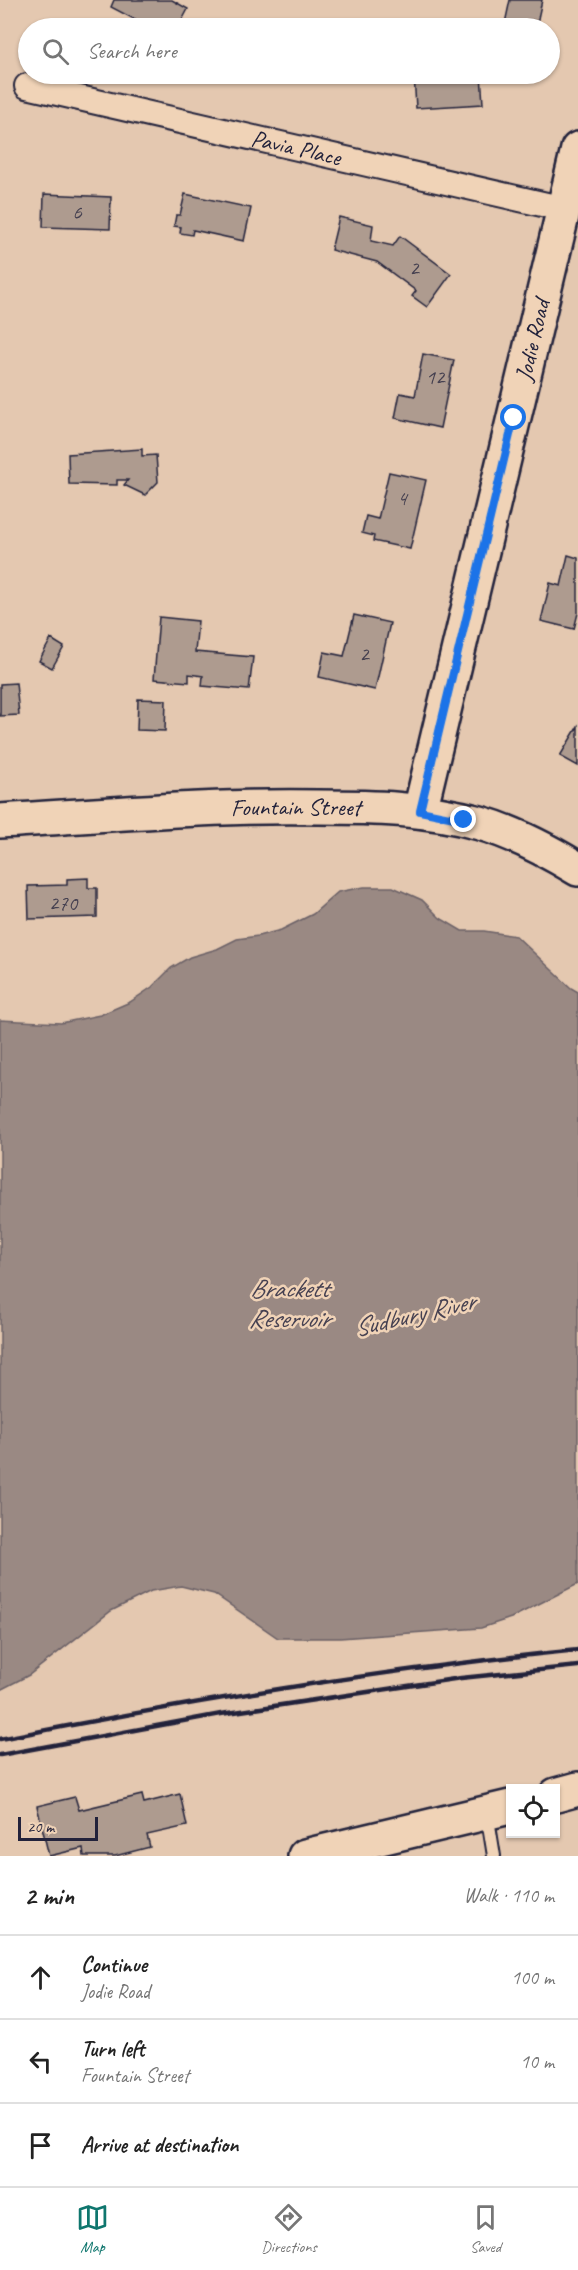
<!DOCTYPE html>
<html lang="en">
<head>
<meta charset="utf-8">
<style>
  body { margin:0; font-family:Caveat,sans-serif; background:#f2f2f2; color:#222 }
  .controls { position:absolute; right:18px; bottom:18px; display:grid; overflow:hidden; border-radius:0px; box-shadow:0 2px 4px #0004 }
  .controls button { width:54px; height:54px; display:grid; place-items:center; padding:0; border:0; border-bottom:2px solid #e0e0e0; background:#fff; color:#222; font:30px sans-serif }
  .scale { position:absolute; left:18px; bottom:15px; width:80px; box-sizing:border-box; padding-left:6px; border:3px solid #22223b; border-top:0; font-size:16px; line-height:21px; white-space:nowrap; color:#22223b; -webkit-text-stroke:4px #f0d3b7; paint-order:stroke }
  .stop { position:absolute; width:18px; height:18px; margin:-14px; border:4px solid #1a73e8; border-radius:50%; background:#fff }
  .stop.end { background:#1a73e8; border-color:#fff; box-shadow:0 2px 6px #0008 }
  .list { margin:0; padding:0; list-style:none }
  h2 { display:flex; justify-content:space-between; align-items:center; height:78px; margin:0; padding:0 24px; font-size:26px }
  h2 small { font-size:20px; font-weight:400; color:#767676 }
  .list li { display:grid; grid-template-columns:39px 1fr auto; gap:18px; align-items:center; box-sizing:border-box; height:84px; padding:0 24px; border-top:2px solid #e0e0e0 }
  .list b { display:block; font-size:22px; white-space:nowrap }
  .list p { margin:0; font-size:20px; white-space:nowrap; color:#767676 }
  .list em { font-size:20px; font-style:normal; color:#767676 }
  .icon { flex:none; width:33px; height:33px; fill:none; stroke:currentColor; stroke-width:2; stroke-linecap:round; stroke-linejoin:round }
  .map { position:relative; flex:none; width:578px; height:1856px; overflow:hidden }
  .search { position:absolute; background:#fff; box-shadow:0 2px 4px #0004; left:18px; right:18px; top:18px; height:66px; display:flex; align-items:center; gap:15px; box-sizing:border-box; padding:0 21px; border-radius:33px; color:#767676; font-size:22px }
  .sheet { height:330px; background:#fff }
  nav { display:flex; justify-content:space-around; align-items:center; box-sizing:border-box; height:84px; border-top:2px solid #e0e0e0; background:#fff; font-size:16px; color:#767676 }
  nav a { display:grid; justify-items:center; gap:3px }
  nav .on { color:#0f766e }
  .map>svg:first-child { display:block }
</style>
</head>
<body>
<div class="map">
<svg width="578" height="1856" viewBox="0 0 578 1856">
  <rect width="100%" height="100%" fill="#e4c8b0"/>
  <filter id="ink" filterUnits="userSpaceOnUse"><feTurbulence type="fractalNoise" baseFrequency=".0167" numOctaves="2"/><feDisplacementMap in="SourceGraphic" scale="12" xChannelSelector="R" yChannelSelector="G"/><feConvolveMatrix kernelMatrix="1 2 1 2 8 2 1 2 1" color-interpolation-filters="sRGB"/></filter>
  <g filter="url(#ink)">
    <!-- water -->
    <path fill="#9a8983" stroke="#6a6066" stroke-width="1.5" d="M364,887H393L422,900L440,918L462,931H484L516,936L571,988L578,992V1584L511,1618L481,1628L340,1638H278L214,1594L181,1586L151,1591L111,1611L29,1675L0,1690V1020L61,1023L100,1015L130,1002L152,987L171,968L190,957L217,949L237,939L258,936L281,930L313,914L338,892Z"/>
    <!-- building -->
    <path fill="#ae9b8f" stroke="#22223b" stroke-width="1.5" d="M114,0H172L188,9L178,28H151L111,7Z
      M510,0H542L536,28H504Z
      M414,74H481L483,104L416,108Z
      M44,194L111,197L110,229L43,227Z
      M185,194L251,208L244,241L193,230L192,235L180,233L181,227L174,226L176,215H180Z
      M339,217L373,225L371,241L393,246L400,236L451,274L427,307L412,296L416,291L377,262L331,250Z
      M423,354L454,360L440,428L395,418L400,393L415,396Z
      M142,449V456L156,455L158,482L145,495L124,485L128,480H117V485L69,484L68,454Z
      M389,472L426,480L410,549L373,541L374,536L362,533L366,516L378,519Z
      M568,555L578,558V613L574,629L541,621L550,583L561,586Z
      M354,615L390,623L375,690L319,677L324,652L344,656Z
      M159,617L198,621L195,652L253,657L249,690L202,686L203,676L189,674V682L154,679Z
      M51,639L64,647L52,668L39,661Z
      M16,683L19,715L0,716V684Z
      M138,699L166,700L165,731L137,730Z
      M578,726V766L560,756Z
      M88,878V888H97V917L29,919L28,886L67,885V879Z
      M180,1794L187,1826L147,1835L150,1847L115,1856H84L83,1848L49,1856L37,1806L75,1797L79,1810L142,1795L144,1803Z"/>
    <g fill="none" stroke-linecap="round" stroke-linejoin="round">
      <defs>
        <path id="lane" d="M487,1813L494,1856"/>
        <g id="street">
          <path id="s1" d="M27,86L564,209"/>
        </g>
        <g id="secondary">
          <path id="s2" d="M420,811L578,149"/>
          <path id="s3" d="M0,821C106,815 212,805 318,807C372,807 426,808 480,823C515,833 547,850 578,869"/>
        </g>
        <path id="primary" d="M556,1795L578,1789
          M305,1856L510,1807"/>
      </defs>
      <!-- lane casing -->
      <use href="#lane" stroke="#22223b" stroke-width="16"/>
      <!-- street casing -->
      <use href="#street" stroke="#22223b" stroke-width="28"/>
      <!-- secondary casing -->
      <use href="#secondary" stroke="#22223b" stroke-width="38"/>
      <!-- primary casing -->
      <use href="#primary" stroke="#22223b" stroke-width="38"/>
      <!-- lane -->
      <use href="#lane" stroke="#f0d3b7" stroke-width="12"/>
      <!-- street -->
      <use href="#street" stroke="#f0d3b7" stroke-width="24"/>
      <!-- secondary -->
      <use href="#secondary" stroke="#f0d3b7" stroke-width="33"/>
      <!-- primary -->
      <use href="#primary" stroke="#f0d3b7" stroke-width="33"/>
      <!-- rail -->
      <path stroke="#22223b" stroke-width="4.5" d="M0,1739C191,1701 384,1669 578,1650
        M0,1755L221,1714L461,1678L578,1666"/>
    </g>
  </g>
  <g fill="none" stroke-linecap="round" stroke-linejoin="round" filter="url(#ink)">
    <!-- route -->
    <path stroke="#1a73e8" stroke-width="8" d="M464,820L420,811L514,418"/>
  </g>
  <g text-anchor="middle" stroke-width="5" stroke-linejoin="round" paint-order="stroke">
    <!-- number labels -->
    <g font-size="21" fill="#454050">
      <text x="77" y="219">6</text>
      <text x="414" y="275">2</text>
      <text x="435" y="384">12</text>
      <text x="402" y="505">4</text>
      <text x="364" y="661">2</text>
      <text x="63" y="910">270</text>
    </g>
    <!-- street labels -->
    <g font-size="24" fill="#22223b" stroke="#f0d3b7">
      <text dy="8" stroke="none"><textPath href="#s1" startOffset="276">Pavia Place</textPath></text>
      <text dy="8" stroke="none"><textPath href="#s2" startOffset="484">Jodie Road</textPath></text>
      <text dy="8" stroke="none"><textPath href="#s3" startOffset="296">Fountain Street</textPath></text>
    </g>
    <!-- water labels -->
    <g font-size="26" font-style="italic" fill="#464151" stroke="#f0d3b7">
      <text x="289" y="1297">Brackett<tspan x="289" dy="30">Reservoir</tspan></text>
      <text transform="translate(414 1314) rotate(-13)" y="9">Sudbury River</text>
    </g>
  </g>
</svg>
<div class="controls">
<button><svg class="icon" aria-label="locate" viewBox="0 0 24 24"><circle cx="12" cy="12" r="6"/><path d="M12 2v4M12 18v4M2 12h4M18 12h4"/></svg></button>
</div>
<div class="scale">20 m</div>
<div class="stop" style="left:514px;top:418px"></div>
<div class="stop end" style="left:464px;top:820px"></div>
<div class="search"><svg class="icon" aria-label="search" viewBox="0 0 24 24"><circle cx="10" cy="10" r="6"/><path d="M15 15l6 6"/></svg>Search here</div>
</div>
<section class="sheet">
<h2>2 min<small>Walk · 110 m</small></h2>
<ul class="list">
<li><svg class="icon" aria-label="ahead" viewBox="0 0 24 24"><path d="M12 20V5M6 11l6-6 6 6"/></svg><div><b>Continue</b><p>Jodie Road</p></div><em>100 m</em></li>
<li><svg class="icon" aria-label="left" viewBox="0 0 24 24"><path d="M17 20v-9H6M10 6l-5 5 5 5"/></svg><div><b>Turn left</b><p>Fountain Street</p></div><em>10 m</em></li>
<li><svg class="icon" aria-label="arrive" viewBox="0 0 24 24"><path d="M6 21V4h12l-3 4 3 4H6"/></svg><div><b>Arrive at destination</b></div></li>
</ul>
</section>
<nav>
<a class="on"><svg class="icon" aria-label="map" viewBox="0 0 24 24"><path d="M3 6l6-2 6 2 6-2v14l-6 2-6-2-6 2zM9 4v14M15 6v14"/></svg>Map</a>
<a><svg class="icon" aria-label="directions" viewBox="0 0 24 24"><path d="M12 3l9 9-9 9-9-9zM9 14v-3h6M13 9l2 2-2 2"/></svg>Directions</a>
<a><svg class="icon" aria-label="saved" viewBox="0 0 24 24"><path d="M7 4h10v16l-5-4-5 4z"/></svg>Saved</a>
</nav>
</body>
</html>
